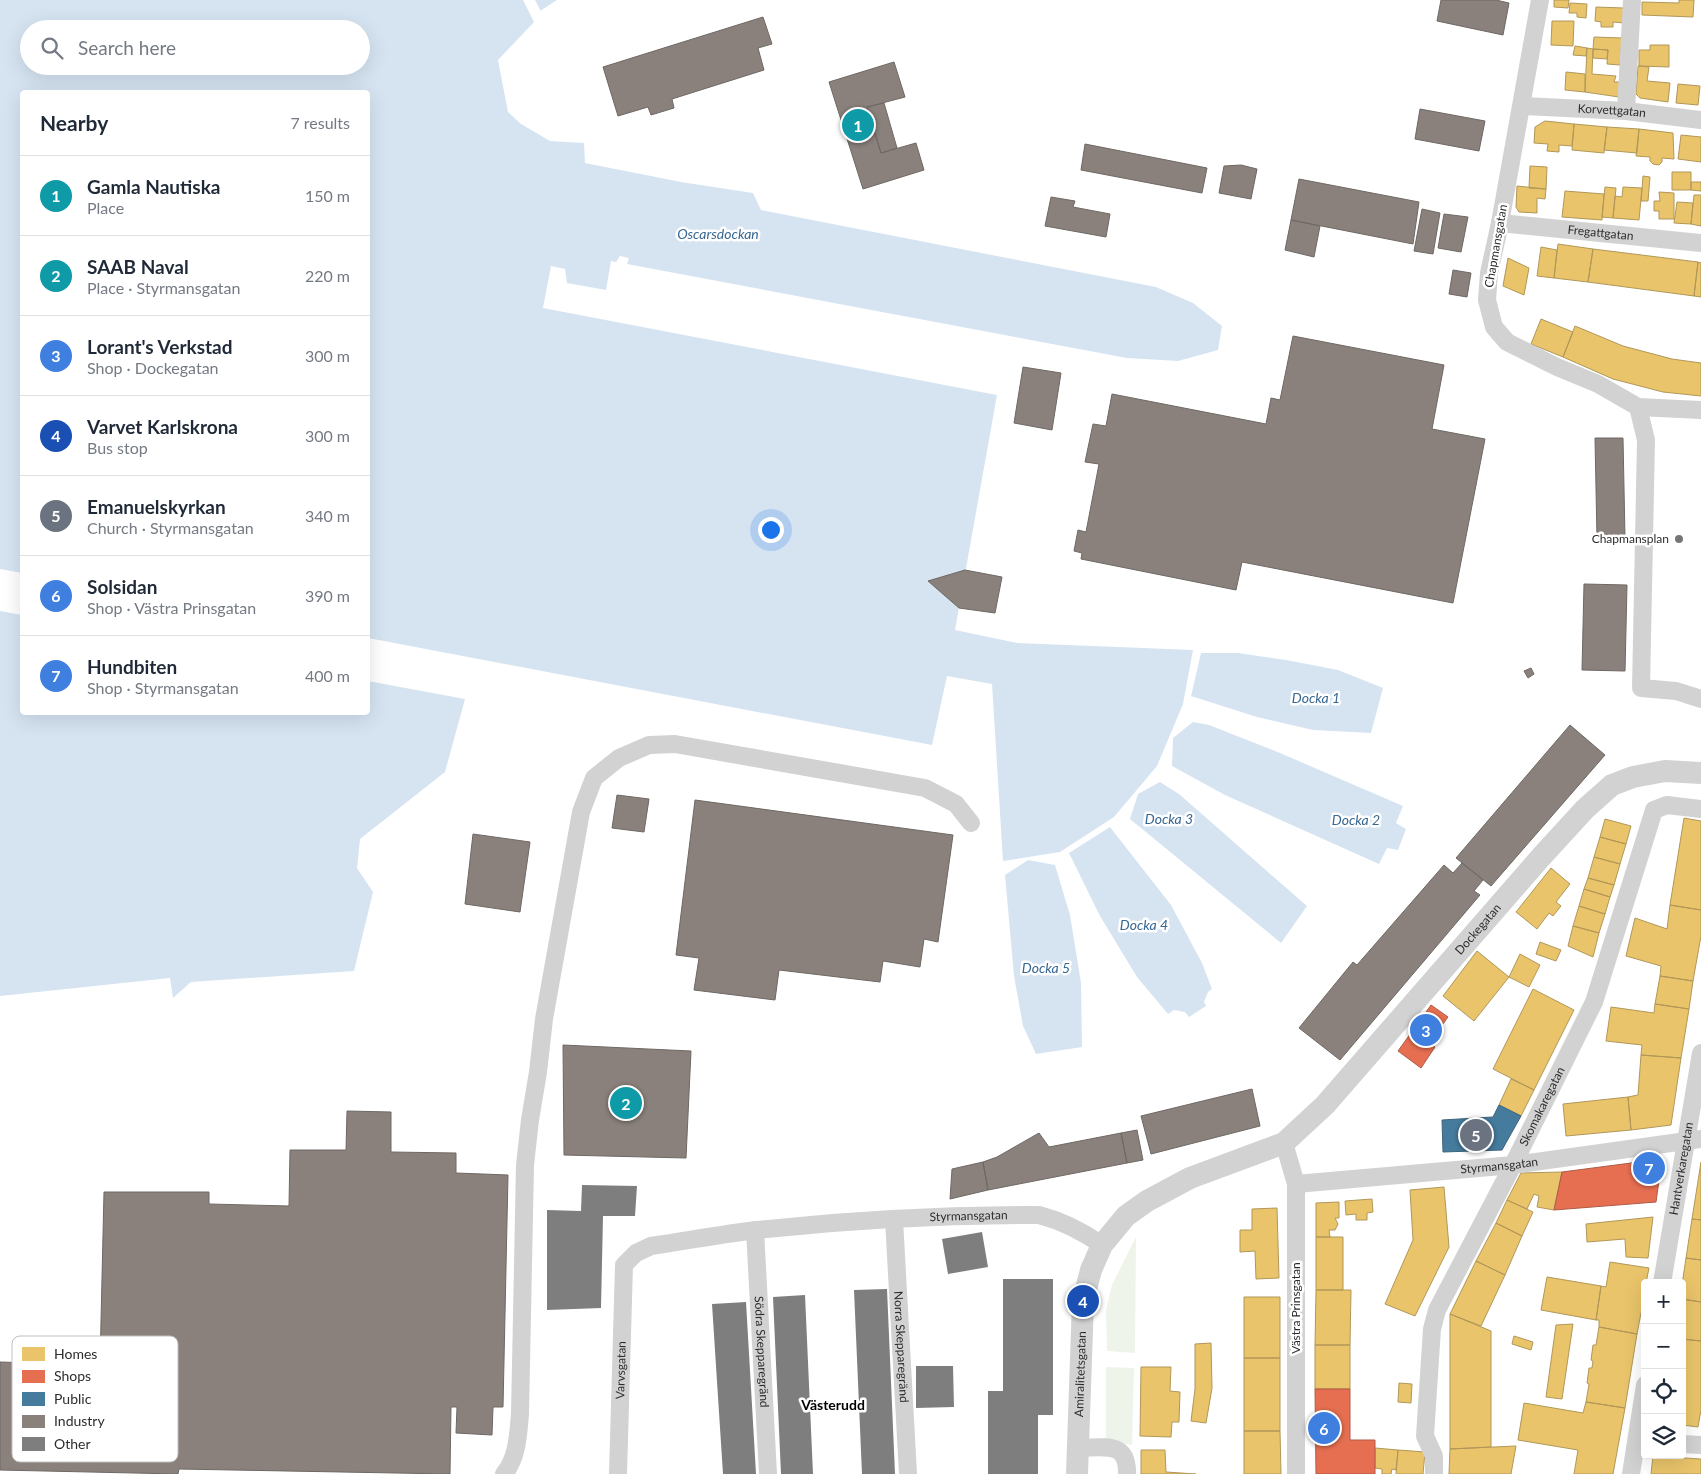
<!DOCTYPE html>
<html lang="en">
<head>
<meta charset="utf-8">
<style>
  body { margin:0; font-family:Lato,sans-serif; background:#f2f2f3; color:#1f2937 }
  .controls { position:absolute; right:15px; bottom:15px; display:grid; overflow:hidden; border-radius:5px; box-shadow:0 5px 20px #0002 }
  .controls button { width:45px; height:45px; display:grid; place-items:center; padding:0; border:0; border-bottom:1px solid #e0e1e3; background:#fff; color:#1f2937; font:25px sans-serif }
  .you { position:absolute; left:770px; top:529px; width:18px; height:18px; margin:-12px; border:4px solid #fff; border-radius:50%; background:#1a73e8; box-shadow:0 0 0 8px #1a73e833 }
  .badge { display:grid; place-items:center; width:32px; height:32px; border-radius:50%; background:#2563eb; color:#fff; font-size:16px; font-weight:700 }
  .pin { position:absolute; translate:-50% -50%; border:2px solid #fff; box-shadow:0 1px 5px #0006 }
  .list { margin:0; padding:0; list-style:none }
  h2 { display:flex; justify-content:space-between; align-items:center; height:65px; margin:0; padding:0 20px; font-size:21px }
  h2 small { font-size:16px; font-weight:400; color:#747a83 }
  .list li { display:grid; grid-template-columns:32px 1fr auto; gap:15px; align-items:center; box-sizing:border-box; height:80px; padding:0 20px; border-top:1px solid #e0e1e3 }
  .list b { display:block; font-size:19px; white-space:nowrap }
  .list p { margin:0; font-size:16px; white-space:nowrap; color:#747a83 }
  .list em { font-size:16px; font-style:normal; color:#747a83 }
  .icon { flex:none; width:28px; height:28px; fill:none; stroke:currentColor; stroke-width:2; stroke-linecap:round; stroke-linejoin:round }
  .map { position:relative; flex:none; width:1701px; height:1474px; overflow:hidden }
  .search { position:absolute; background:#fff; box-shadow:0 5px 20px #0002; left:20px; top:20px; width:350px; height:55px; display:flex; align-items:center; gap:12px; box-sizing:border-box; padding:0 18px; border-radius:28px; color:#747a83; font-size:19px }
  .panel { position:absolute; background:#fff; box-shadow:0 5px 20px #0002; left:20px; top:90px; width:350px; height:625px; border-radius:5px }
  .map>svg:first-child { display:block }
</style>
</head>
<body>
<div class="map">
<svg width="1701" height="1474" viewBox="0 0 1701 1474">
  <rect width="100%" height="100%" fill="#fff"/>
  <!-- green -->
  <path fill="#eef4ea" d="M1136,1237L1135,1353L1107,1351L1106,1310L1112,1285Z
    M1106,1367L1134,1368L1132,1445L1106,1440Z"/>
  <!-- water -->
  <path fill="#d6e4f2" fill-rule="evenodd" d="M0,0H557L540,11L534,22L498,60L508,112L521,124L550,141L584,143L585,163L681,182L753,193L761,210L1156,287L1193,303L1222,326L1218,350L1178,361L1127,358L627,264L629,258L620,256L616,262L611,261L606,290L567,283L565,269L551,266L543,308L997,395L955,630L1017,643L1193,650L1183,704L1157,766L1114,817L1060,852L1003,861L992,684L947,676L932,745L368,638V92H22V573L0,569ZM29,29H361V66H29Z
    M0,611L22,615V712H368V681L465,699L445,772L360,839L357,868L373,892L354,971L191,982L173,998L170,978L0,996Z
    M1201,653H1238L1286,660L1338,670L1383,688L1371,733L1313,730L1257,717L1191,696Z
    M1193,722L1209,725L1280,753L1403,806L1396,823L1406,829L1398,850L1387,848L1379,864L1225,795L1172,766L1173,738Z
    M1160,782L1179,794L1307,906L1281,943L1130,819L1138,794Z
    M1110,827L1171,905L1202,963L1212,989L1208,992L1204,1002L1206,1006L1189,1017L1185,1012L1174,1010L1168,1014L1137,977L1100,916L1069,853Z
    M1028,860L1055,865L1070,915L1081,983L1082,1047L1036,1054L1023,1026L1014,976L1005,875Z"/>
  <!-- pier -->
  <path fill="#fff" d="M523,0H535L542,14L535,24Z"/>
  <!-- homes -->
  <path fill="#e9c46a" stroke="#b19758" d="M1554,0H1569L1568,8L1554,7Z
    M1679,0H1694L1693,17L1642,15V2L1679,3Z
    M1570,3L1587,4L1586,18L1577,17V13H1569Z
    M1596,7L1624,8V23L1613,22V27H1601V22L1595,21Z
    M1552,21H1574L1573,46L1551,45Z
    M1594,37L1622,38L1620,65L1607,64L1608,50L1593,49Z
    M1650,45H1669V67L1639,66V50H1650Z
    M1575,46L1587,48L1586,56L1573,55Z
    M1587,48L1593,49L1592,74L1616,76L1614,82H1620L1619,97L1585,92Z
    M1593,49L1608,50L1607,59L1593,58Z
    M1638,66L1649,67L1647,81L1670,83L1668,102L1640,98L1636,94Z
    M1566,72L1585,74V92L1565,90Z
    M1678,84L1700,86L1698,105L1676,103Z
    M1545,121L1574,124L1572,146L1559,145V152L1547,151L1548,144L1534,143L1535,127Z
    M1574,124L1607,127L1604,153L1572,150Z
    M1607,127L1639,129L1637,153L1604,150Z
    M1639,129L1673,133L1674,159L1662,158V162L1659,165L1653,164L1650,161V157L1636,156Z
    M1681,135L1701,137V162L1678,159Z
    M1530,166L1547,167L1546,189L1529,188Z
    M1672,172H1691V190H1672Z
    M1643,176L1650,177L1648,201H1641Z
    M1691,182H1701V191L1691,190Z
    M1517,186L1546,189L1545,199L1537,198V213L1519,212L1516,207Z
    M1605,187L1616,188L1613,218L1602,217Z
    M1623,187L1642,188L1639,220L1613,218L1615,196L1622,197Z
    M1565,191L1604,194L1602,220L1562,217Z
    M1659,192L1674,193V219H1659V211H1654V201H1660Z
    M1694,195H1701V226L1691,224Z
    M1677,202L1693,203L1691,224L1674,223Z
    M1558,244L1593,249L1588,282L1554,278Z
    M1541,247L1557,250L1554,278L1537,276Z
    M1593,249L1698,262L1694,296L1588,282Z
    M1508,258L1529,268L1524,295L1503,286Z
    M1698,262L1701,263V297L1694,296Z
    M1541,319L1573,332L1563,357L1531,344Z
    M1575,326L1623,346L1672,359L1701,363V396L1663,392L1613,379L1563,357Z
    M1684,818L1701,821V910L1670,905Z
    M1605,819L1631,826L1626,844L1600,837Z
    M1600,837L1626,844L1620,864L1594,857Z
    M1594,857L1620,864L1614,885L1588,878Z
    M1551,868L1570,884L1556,902L1561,906L1553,916L1549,913L1537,929L1516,912Z
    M1588,878L1614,885L1610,897L1584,889Z
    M1584,889L1610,897L1605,914L1579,906Z
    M1670,905L1701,910V936L1693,981L1660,976L1661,966L1626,956L1635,918L1667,929Z
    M1579,906L1605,914L1599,933L1573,926Z
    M1573,926L1599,933L1593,957L1568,946Z
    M1540,942L1561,950L1556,961L1536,954Z
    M1477,951L1509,977L1474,1021L1443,996Z
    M1520,954L1540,965L1529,987L1509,977Z
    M1660,976L1693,981L1689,1009L1655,1004Z
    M1533,989L1574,1010L1534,1090L1493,1069Z
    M1655,1004L1689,1009L1681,1058L1641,1055L1642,1045L1606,1041L1611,1007L1654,1013Z
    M1641,1055L1681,1058L1671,1125L1631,1130L1628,1097L1638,1095Z
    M1511,1079L1534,1090L1521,1116L1499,1105Z
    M1628,1097L1631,1130L1566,1136L1563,1104Z
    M1701,1162V1220L1692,1219Z
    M1562,1172L1554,1210L1537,1207L1539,1196L1534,1194L1527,1209L1507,1200L1521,1173Z
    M1444,1187L1449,1247L1415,1316L1385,1304L1413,1240L1410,1190Z
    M1372,1199L1373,1212L1367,1213V1220H1356V1214L1346,1215L1345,1201Z
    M1507,1200L1533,1212L1522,1236L1496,1223Z
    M1339,1202V1218H1335L1338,1224L1335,1230H1329L1330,1237H1316V1203Z
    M1277,1208L1279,1278L1256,1279L1255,1251L1240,1252V1230H1252V1209Z
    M1653,1217L1648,1258L1626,1257L1625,1239L1587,1242L1586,1224Z
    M1692,1219L1701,1220V1260L1686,1258Z
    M1496,1223L1522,1236L1505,1275L1476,1261Z
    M1316,1237H1343V1290H1316Z
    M1686,1258L1701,1260V1302L1682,1299V1285Z
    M1476,1261L1505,1275L1481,1326L1450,1314Z
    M1610,1262L1649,1268L1646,1283H1645V1292L1637,1334L1599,1327V1320H1596L1601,1286L1606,1287Z
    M1547,1277L1601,1286L1596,1320L1541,1310Z
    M1316,1290H1351L1350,1345H1315Z
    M1244,1297H1280V1358H1244Z
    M1682,1299L1701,1302V1341L1682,1339Z
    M1450,1314L1491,1331V1447L1450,1449Z
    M1573,1324L1562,1399L1546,1397L1556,1325Z
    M1599,1327L1637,1334L1625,1408L1586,1402L1589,1384L1587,1383L1589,1368H1592L1593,1361L1591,1360L1593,1345H1596Z
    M1514,1336L1533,1342L1531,1350L1512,1344Z
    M1682,1339L1701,1341V1410L1698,1427L1682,1425Z
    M1211,1343L1212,1388L1206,1423L1191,1421L1195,1389V1344Z
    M1315,1345H1350V1389H1315Z
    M1244,1358H1280V1431H1244Z
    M1141,1367H1171L1170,1391L1180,1392L1179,1422H1172L1171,1437L1140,1436Z
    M1399,1383L1412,1384L1411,1403L1398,1402Z
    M1586,1402L1625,1408L1613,1474H1574L1578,1450L1518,1440L1524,1403L1583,1413Z
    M1244,1431H1280L1281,1474H1244Z
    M1516,1446L1511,1474H1449L1450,1449Z
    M1375,1448L1398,1450L1396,1470L1392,1469L1391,1474H1382V1469L1375,1468Z
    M1141,1450H1165L1166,1472L1196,1474H1141Z
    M1398,1450L1425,1452L1423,1474H1396Z
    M1653,1456L1701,1459V1474H1651Z"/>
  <!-- shops -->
  <path fill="#e76f51" stroke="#af5b46" d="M1431,1005L1448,1017L1429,1043L1435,1047L1421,1068L1398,1051Z
    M1662,1159L1656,1202L1554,1210L1562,1172Z
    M1315,1389H1350V1440H1375V1474H1316Z"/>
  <!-- public -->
  <path fill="#457b9d" stroke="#3e647b" d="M1499,1105L1521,1116L1502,1150L1443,1152L1442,1120L1493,1117Z"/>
  <!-- industry -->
  <path fill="#8a817c" stroke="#6e6864" d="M1441,0H1496L1509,3L1503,35L1437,21Z
    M763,17L772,44L758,48L764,70L672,99L674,108L651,115L648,107L618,116L603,67Z
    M894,62L905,97L867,107L881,153L916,143L924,170L863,189L829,82Z
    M884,103L897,148L881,153L867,107Z
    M1420,109L1485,121L1479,151L1415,139Z
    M1085,144L1207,168L1202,193L1081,170Z
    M1241,165L1257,169L1251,199L1219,193L1224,166Z
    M1299,179L1419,202L1413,244L1291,220Z
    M1051,197L1075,201L1073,207L1110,214L1106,237L1045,226Z
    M1422,209L1440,213L1433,254L1414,251Z
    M1444,214L1468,217L1461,252L1438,248Z
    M1291,220L1320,226L1314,257L1285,250Z
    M1453,270L1471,273L1467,297L1449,294Z
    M1293,336L1444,365L1432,429L1485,439L1453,603L1242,562L1236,590L1081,559L1082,553L1074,551L1078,530L1086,532L1099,464L1085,462L1093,424L1106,426L1112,394L1266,424L1271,398L1280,400Z
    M1023,367L1061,373L1052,430L1014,423Z
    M1595,438H1623L1625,538H1597Z
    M965,570L1002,577L995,613L959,608L928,581Z
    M1584,584L1627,585L1625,671L1582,670Z
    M1531,668L1534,674L1528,678L1524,671Z
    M1570,725L1605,755L1491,886L1456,858Z
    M617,795L649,799L644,832L612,828Z
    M695,800L953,835L938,942L924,939L920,967L883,961L880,982L779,970L775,1000L694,990L699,958L676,955Z
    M473,834L530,842L520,912L465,904Z
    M1462,863L1483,880L1474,891L1480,895L1340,1060L1299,1028L1353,962L1357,965L1444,865L1453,873Z
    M563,1045L691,1051L686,1158L564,1155Z
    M1252,1089L1260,1126L1151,1154L1141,1116Z
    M347,1111L391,1112V1152L456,1153V1173L508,1175L503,1407H493L492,1435L456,1433L457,1407H451L450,1474L179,1469L178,1474L0,1470V1362L100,1365L104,1192H209V1204L289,1206L290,1150H346Z
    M1137,1130L1143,1160L1127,1163L1121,1133Z
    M1039,1133L1049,1147L1121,1133L1127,1163L988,1190L983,1162L997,1157Z
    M983,1162L988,1190L950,1199L952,1169Z"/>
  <!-- building -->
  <path fill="#7e7e7e" d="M582,1185L637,1186L635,1216H603L601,1308L547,1310V1210L581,1211Z
    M982,1232L988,1267L948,1274L942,1239Z
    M1003,1279H1053V1415H1038V1474H988V1391H1003Z
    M887,1289L895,1474H862L854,1290Z
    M805,1295L813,1474H781L773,1297Z
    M746,1302L756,1474H723L712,1304Z
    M916,1366H953L954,1407L916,1408Z"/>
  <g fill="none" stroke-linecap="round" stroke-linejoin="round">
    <!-- minor -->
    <g stroke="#d2d2d2" stroke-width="18">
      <path d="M1540,0L1500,223L1489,273L1487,300L1494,327L1507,342L1557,367L1598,384L1638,407L1701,410"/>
      <path id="s1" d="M1522,106L1626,111L1701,120"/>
      <path d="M1626,111L1632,0"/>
      <path id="s2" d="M1500,223L1701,243"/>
      <path d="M1638,407L1646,440L1641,688L1676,691L1701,699"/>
      <path d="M1284,1143L1296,1184V1474"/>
      <path id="s3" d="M1296,1184L1513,1165L1701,1139"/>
      <path id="s4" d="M894,1219L908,1474"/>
      <path id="s5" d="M755,1230L768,1474"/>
      <path id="s6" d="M1662,1283L1701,1053"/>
      <path d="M1682,1444L1701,1445"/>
      <path d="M1078,1448C1103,1448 1128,1440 1127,1474"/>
      <path d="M504,1474C518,1457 518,1434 520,1414L525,1165L530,1120L538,1072L544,1019L581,812L594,778L619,758L649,745L675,744L925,788L956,804L971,823"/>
      <path id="s7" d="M618,1474L624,1265L636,1253L651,1246C686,1241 722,1234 757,1230C850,1220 945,1215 1039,1215C1062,1221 1082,1231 1102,1245"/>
      <path id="s8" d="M1434,1474V1456L1425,1436L1432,1329L1437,1310L1513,1165L1594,1002L1654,810L1667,805L1701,809"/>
      <path d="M1631,1474L1645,1385"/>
    </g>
    <!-- tertiary -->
    <path stroke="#d2d2d2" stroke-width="22" id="s9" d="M1077,1474L1083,1301L1091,1270L1102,1245L1126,1216L1147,1201L1190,1178L1284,1143L1325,1105L1541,857L1585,809L1612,785L1633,777L1665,771L1701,773"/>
  </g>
  <!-- markers -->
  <circle fill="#767676" stroke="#fff" stroke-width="2" cx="1679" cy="539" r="5"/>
  <g text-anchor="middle" stroke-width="5" stroke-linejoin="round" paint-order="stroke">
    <!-- street labels -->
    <g font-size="12" fill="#2d2d2d" stroke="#fff">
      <text dy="4" stroke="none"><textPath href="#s1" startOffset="90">Korvettgatan</textPath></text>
      <text dy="4" stroke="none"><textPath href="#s2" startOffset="101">Fregattgatan</textPath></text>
      <text transform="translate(1496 246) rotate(-80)" y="4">Chapmansgatan</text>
      <text dy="4" stroke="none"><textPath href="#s9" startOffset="734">Dockegatan</textPath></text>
      <text dy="4" stroke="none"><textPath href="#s8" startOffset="396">Skomakaregatan</textPath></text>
      <text dy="4" stroke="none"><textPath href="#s3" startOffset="204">Styrmansgatan</textPath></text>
      <text dy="4" stroke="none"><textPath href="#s6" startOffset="116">Hantverkaregatan</textPath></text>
      <text dy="4" stroke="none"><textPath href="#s7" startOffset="562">Styrmansgatan</textPath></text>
      <text transform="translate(1296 1308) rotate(-90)" y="4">Västra Prinsgatan</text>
      <text dy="4" stroke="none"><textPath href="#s4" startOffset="128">Norra Skepparegränd</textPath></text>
      <text dy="4" stroke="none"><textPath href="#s5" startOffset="122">Södra Skepparegränd</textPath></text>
      <text dy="4" stroke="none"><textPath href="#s7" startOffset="104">Varvsgatan</textPath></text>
      <text dy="4" stroke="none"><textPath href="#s9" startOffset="100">Amiralitetsgatan</textPath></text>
    </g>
    <!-- poi labels -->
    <g font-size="12" fill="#2d2d2d" stroke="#fff" text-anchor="end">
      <text x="1669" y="543">Chapmansplan</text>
    </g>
    <!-- water labels -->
    <g font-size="14" font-style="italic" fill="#376792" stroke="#fff">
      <text x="718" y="239">Oscarsdockan</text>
      <text x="1316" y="703">Docka 1</text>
      <text x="1169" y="824">Docka 3</text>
      <text x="1356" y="825">Docka 2</text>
      <text x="1144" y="930">Docka 4</text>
      <text x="1046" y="973">Docka 5</text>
    </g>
    <!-- neighbourhood labels -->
    <g font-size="14" font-weight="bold" fill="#000" stroke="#fff">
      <text x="833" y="1410">Västerudd</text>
    </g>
  </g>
  <!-- legend -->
  <rect x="12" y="1336" width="166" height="126" rx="8" fill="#fff" stroke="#c0c0c0" stroke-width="1"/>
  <rect x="22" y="1347" width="23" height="14" fill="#e9c46a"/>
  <rect x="22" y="1370" width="23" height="13" fill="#e76f51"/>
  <rect x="22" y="1392" width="23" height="14" fill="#457b9d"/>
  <rect x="22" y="1415" width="23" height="13" fill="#8a817c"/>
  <rect x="22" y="1437" width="23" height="14" fill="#7e7e7e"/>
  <g font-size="14" fill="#2d2d2d">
    <text x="54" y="1359">Homes</text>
    <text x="54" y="1381">Shops</text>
    <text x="54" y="1404">Public</text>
    <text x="54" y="1426">Industry</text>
    <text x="54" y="1449">Other</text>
  </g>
</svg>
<div class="controls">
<button>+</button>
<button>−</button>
<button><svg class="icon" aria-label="locate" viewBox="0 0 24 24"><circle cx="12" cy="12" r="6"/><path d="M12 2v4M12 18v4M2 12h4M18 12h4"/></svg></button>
<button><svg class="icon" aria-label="layers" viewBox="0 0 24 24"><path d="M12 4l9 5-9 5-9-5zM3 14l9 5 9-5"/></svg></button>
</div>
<div class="you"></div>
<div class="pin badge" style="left:858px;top:125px;background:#0f9aa8">1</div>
<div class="pin badge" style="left:626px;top:1103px;background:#0f9aa8">2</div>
<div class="pin badge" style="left:1426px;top:1030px;background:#3f7fe0">3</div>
<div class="pin badge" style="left:1083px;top:1301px;background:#1a4fb4">4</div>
<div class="pin badge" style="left:1476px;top:1135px;background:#6b7280">5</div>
<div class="pin badge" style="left:1324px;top:1428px;background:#3f7fe0">6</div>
<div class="pin badge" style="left:1649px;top:1168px;background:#3f7fe0">7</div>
<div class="search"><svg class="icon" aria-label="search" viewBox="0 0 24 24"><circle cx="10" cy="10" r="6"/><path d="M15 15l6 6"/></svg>Search here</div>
<section class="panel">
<h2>Nearby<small>7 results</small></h2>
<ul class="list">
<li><span class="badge" style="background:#0f9aa8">1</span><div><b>Gamla Nautiska</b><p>Place</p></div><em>150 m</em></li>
<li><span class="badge" style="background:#0f9aa8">2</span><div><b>SAAB Naval</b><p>Place · Styrmansgatan</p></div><em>220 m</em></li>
<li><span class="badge" style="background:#3f7fe0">3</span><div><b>Lorant's Verkstad</b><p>Shop · Dockegatan</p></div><em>300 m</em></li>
<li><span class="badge" style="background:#1a4fb4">4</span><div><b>Varvet Karlskrona</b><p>Bus stop</p></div><em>300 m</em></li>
<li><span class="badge" style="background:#6b7280">5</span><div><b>Emanuelskyrkan</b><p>Church · Styrmansgatan</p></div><em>340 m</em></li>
<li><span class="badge" style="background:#3f7fe0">6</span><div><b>Solsidan</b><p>Shop · Västra Prinsgatan</p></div><em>390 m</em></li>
<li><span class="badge" style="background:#3f7fe0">7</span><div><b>Hundbiten</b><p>Shop · Styrmansgatan</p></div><em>400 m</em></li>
</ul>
</section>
</div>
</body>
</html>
